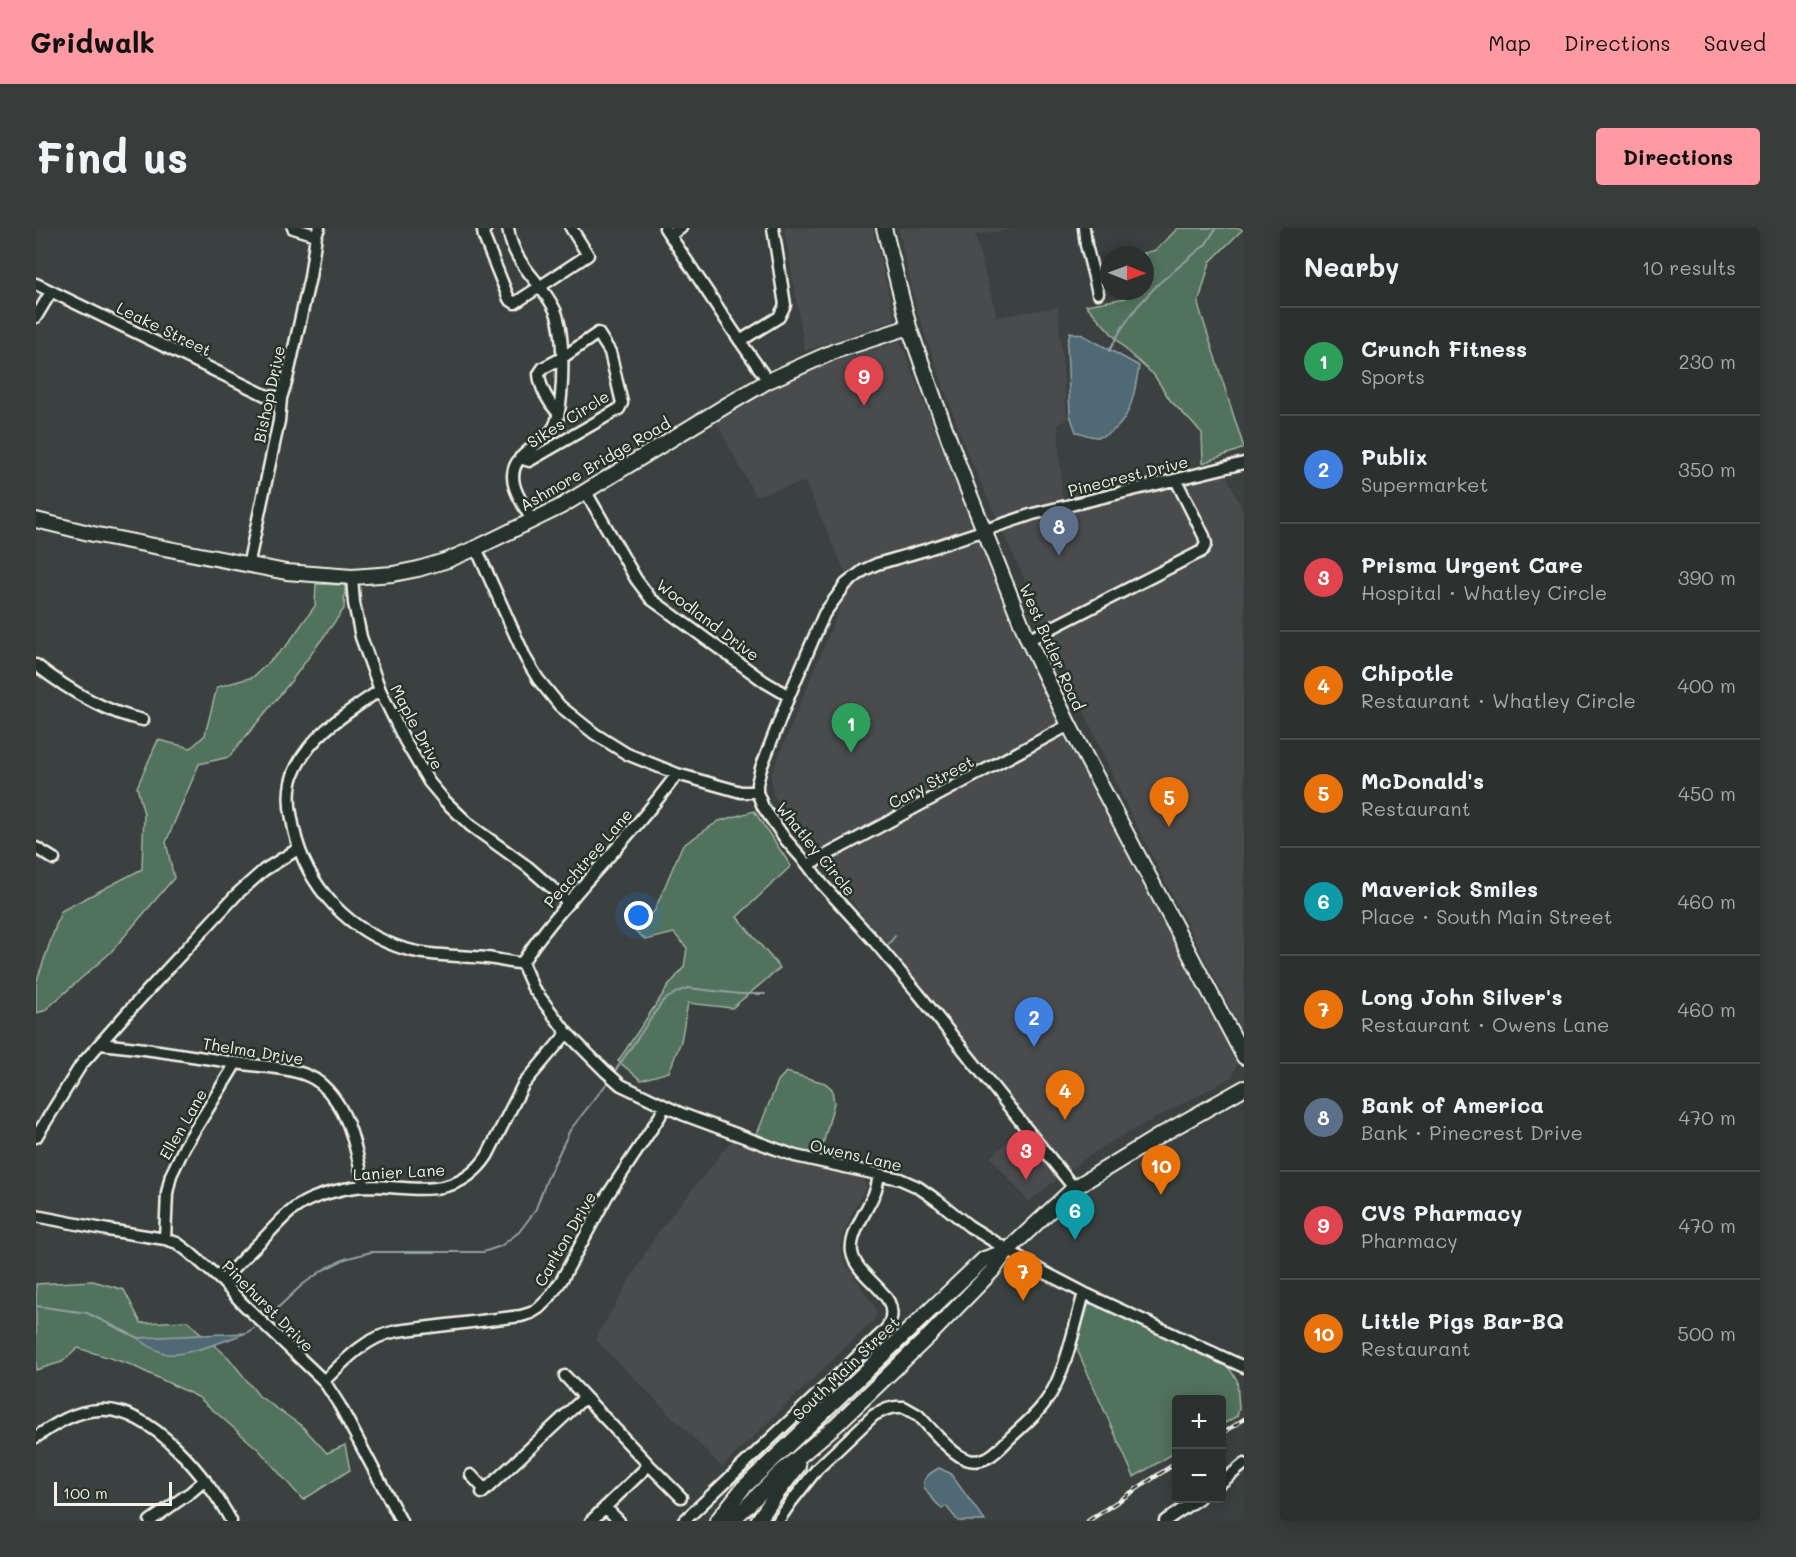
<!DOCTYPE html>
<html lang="en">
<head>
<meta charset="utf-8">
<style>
  body { margin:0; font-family:Mali,sans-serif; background:#383d3c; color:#f1f3f6 }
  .controls { position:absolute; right:18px; bottom:18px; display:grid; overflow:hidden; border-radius:6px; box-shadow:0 3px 15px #0003 }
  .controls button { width:54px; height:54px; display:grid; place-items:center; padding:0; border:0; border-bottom:2px solid #484c4c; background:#2c3130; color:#f1f3f6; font:30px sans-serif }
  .compass { position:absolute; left:1064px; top:18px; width:54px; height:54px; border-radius:50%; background:#2c3130; box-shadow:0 3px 15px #0003; rotate:91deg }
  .scale { position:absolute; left:18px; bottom:15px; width:118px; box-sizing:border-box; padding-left:6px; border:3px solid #f4f1e8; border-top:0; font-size:16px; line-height:21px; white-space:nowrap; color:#f4f1e8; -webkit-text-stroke:4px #26332d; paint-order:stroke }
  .you { position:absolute; left:603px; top:688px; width:21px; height:21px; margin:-15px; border:4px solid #fff; border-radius:50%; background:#1a73e8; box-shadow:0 0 0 9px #1a73e833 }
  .badge { display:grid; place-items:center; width:39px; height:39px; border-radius:50%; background:#ff9aa2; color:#fff; font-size:20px; font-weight:700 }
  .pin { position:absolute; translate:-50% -50px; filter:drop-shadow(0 2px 3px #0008) }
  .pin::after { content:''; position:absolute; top:32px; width:21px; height:18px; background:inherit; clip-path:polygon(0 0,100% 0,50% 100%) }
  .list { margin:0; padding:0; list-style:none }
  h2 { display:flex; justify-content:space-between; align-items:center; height:78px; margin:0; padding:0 24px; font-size:26px }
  h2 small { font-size:20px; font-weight:400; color:#a6a9ab }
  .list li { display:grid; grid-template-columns:39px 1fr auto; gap:18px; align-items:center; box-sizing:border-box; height:108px; padding:0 24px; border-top:2px solid #484c4c }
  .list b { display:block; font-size:22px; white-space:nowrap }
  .list p { margin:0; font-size:20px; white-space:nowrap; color:#a6a9ab }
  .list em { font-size:20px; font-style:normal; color:#a6a9ab }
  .map { position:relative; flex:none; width:1208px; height:1293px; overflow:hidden; border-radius:6px }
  header { display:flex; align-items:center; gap:36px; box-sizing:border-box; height:84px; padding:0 30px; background:#ff9aa2; color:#111 }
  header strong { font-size:28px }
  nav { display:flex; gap:33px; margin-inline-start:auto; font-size:21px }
  .intro { display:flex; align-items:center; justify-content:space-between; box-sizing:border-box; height:144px; padding:0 36px }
  h1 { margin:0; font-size:42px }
  .button { padding:15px 27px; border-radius:6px; background:#ff9aa2; color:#111; font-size:21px; font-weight:700 }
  main { display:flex; gap:36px; padding:0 36px }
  aside { flex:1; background:#2c3130; border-radius:6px; box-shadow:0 3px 15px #0003 }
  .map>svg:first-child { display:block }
</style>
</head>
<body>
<header>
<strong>Gridwalk</strong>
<nav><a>Map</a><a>Directions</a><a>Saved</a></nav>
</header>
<div class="intro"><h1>Find us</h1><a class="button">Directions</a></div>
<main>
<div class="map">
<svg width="1208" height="1293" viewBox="0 0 1208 1293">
  <rect width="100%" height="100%" fill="#3b4140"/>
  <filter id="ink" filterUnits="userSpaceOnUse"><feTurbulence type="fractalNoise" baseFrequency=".0167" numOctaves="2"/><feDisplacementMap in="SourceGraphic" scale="12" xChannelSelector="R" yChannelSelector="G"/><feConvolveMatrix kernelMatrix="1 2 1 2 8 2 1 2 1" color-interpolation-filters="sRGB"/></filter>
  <g filter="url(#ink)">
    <!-- built -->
    <path fill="#494b4d" d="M748,0H837L859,92L769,123Z
      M862,0H982L939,7L961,89L1022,79L1031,191L1022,197L1027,280L1190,247L1208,285V807L1091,579L930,222L882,86Z
      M864,113L989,429L1201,837L1196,849L1073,915L1035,940L993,974L954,929L985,902L737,567L735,547L814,355L769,254L719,268L678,190L761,145Z
      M695,913L759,933L822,948L827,951L830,959L817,983L808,1005L805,1019L809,1035L839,1079L841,1086L838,1092L686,1239L559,1111L620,1007Z"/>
    <!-- green -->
    <path fill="#51725c" stroke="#a2b2a2" stroke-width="1.5" d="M1142,0H1208L1174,34L1162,76L1208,220L1167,235L1166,205L1134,172L1118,147L1093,125L1050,77L1090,70L1091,63H1109V27H1101L1120,22Z
      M280,356L309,357L308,381L256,452L193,529L163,536L130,614L138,650L75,724L8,783L0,785V755L25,683L106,641L108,586L101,559L122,512L155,520L169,507L181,459L217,449L251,417L279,378Z
      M718,583L755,638L701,689L744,740L696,780L652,775L645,813L633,844L605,852L582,833L631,760L648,739L651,720L638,705L610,712L590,695L618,684L646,618L683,593Z
      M750,844L789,855L796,861L798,875L784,928L757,922L721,906L742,853Z
      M57,1053L88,1062L105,1095L151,1093L193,1130L223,1168L266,1198L291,1225L309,1217L314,1242L267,1272L223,1222L162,1169L93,1136L42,1120L26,1134L0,1142V1056Z
      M1057,1074L1193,1140L1201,1152L1203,1181L1201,1188L1186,1197V1172H1140V1224L1098,1249L1040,1119L1052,1078Z"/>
    <!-- water -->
    <path fill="#506b75" stroke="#92a1a3" stroke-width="1.5" d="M1034,104L1047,107L1103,138C1099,164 1094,202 1063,209C1057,210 1047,205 1040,204L1034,187L1033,165L1031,118Z
      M210,1105C192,1112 149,1129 131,1126C120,1123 110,1117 102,1110Z
      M903,1240L914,1245L949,1293H922L910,1278L906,1281C891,1264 875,1254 903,1240Z"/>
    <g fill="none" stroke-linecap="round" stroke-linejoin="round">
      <!-- stream -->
      <path stroke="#92a1a3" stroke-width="2" d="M1073,123L1086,100L1101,79L1122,56L1170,16L1180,0
        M851,718L859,708
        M579,843L627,773L641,764L652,760L704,766H729
        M0,1078L51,1085L102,1110
        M232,1089L266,1057L287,1042L309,1031L335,1024H447L465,1018L483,1004L499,983L511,951L534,902L572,854
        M210,1105L218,1100"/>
      <defs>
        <path id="minor" d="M257,0L280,7
          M450,0L447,3L448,9L473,71L479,75L552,27L535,0
          M472,0C477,37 504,51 519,82C528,102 527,146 525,168C524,177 523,191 518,199C505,221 468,226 479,260C483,271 490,282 496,292
          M629,0L704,113L732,153
          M1048,0L1050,17L1062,65
          M634,7L645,0
          M0,56L229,167L245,170
          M0,89L15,64
          M704,113L743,89L749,77L737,0
          M484,230L493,233L583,181L586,175L574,124L562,105L526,130L507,140L503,146C504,160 513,175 522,185
          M550,264L600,351L615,371L729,454L753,468
          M440,320L490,431L502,451L524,478L559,506L591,526L641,546L705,564H721
          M212,338L243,193L245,170L251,151L274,49L280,7L283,0
          M316,349L318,375L325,409L344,462L369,513L393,554L409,573L435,598L492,639L532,674
          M992,412L1166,323L1170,316L1168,308L1140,252
          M0,437C31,461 68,484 107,492
          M344,462C313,484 278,504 261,538C252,555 252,573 256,591C265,650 304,697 360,718C389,729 421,727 450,730C463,731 474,735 486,735
          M0,620L18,631
          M772,637L1033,497
          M486,735L497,760L531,805L569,843L585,857L646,886L759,928L864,951L882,959L902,973L933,998L1004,1042L1048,1065L1208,1139
          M486,735C504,706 527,681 549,655C581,620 613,584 641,546
          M64,816C110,820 155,828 200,835C224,839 266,839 284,855C314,880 320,922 328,958
          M0,909L45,837L91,785L201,666L228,642L262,621
          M1038,960L882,765L838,713L786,656L772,637L750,612L727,579L721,564V556L725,540L753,468L788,386L810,356L828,342L841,336L889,322L997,286L1208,235
          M0,988L72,1002L129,1011L141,1015L153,1024L186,1053L206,1075L288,1153L304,1178L365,1293
          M129,1011L131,965L135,947L149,918L200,835
          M186,1053C200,1037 216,1022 231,1007C243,994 255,980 273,972C289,965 312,959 330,958C377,958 420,974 451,928L487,857L531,805
          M529,1148L613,1237L645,1269
          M288,1153C310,1131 330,1109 361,1103L485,1088L495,1085L503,1080L513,1070L525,1053L571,968L624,888L628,878
          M0,1209C19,1196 39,1183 63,1182C115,1178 173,1251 195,1293
          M435,1247L449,1262
          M1186,1254L1208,1236
          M446,1265L549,1169
          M569,1279L583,1293
          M114,1293L155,1264L169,1252
          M555,1293L613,1237
          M648,1293L839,1112C843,1108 849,1103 852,1098C869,1066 820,1052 816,1024C813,1007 832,981 839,964C841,959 842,952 843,947
          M742,1293L755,1274L781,1241L838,1187L851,1181L860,1179H868L882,1187C894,1199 917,1229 933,1232C950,1236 961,1223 972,1212C984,1200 1000,1188 1010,1173C1029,1148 1039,1096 1048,1065
          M1129,1293L1163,1270"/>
        <path id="major" d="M848,0L873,99L899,173L930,257L992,412L1033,497L1208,829
          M0,292L57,306L250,344L316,349L357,346L382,341L412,332L440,320L524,279L691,177L732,153L799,123L873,99
          M681,1293L707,1260L948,1031L971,1023
          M696,1293L744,1245L800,1197L895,1106L957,1042L971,1023L1038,960L1123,908L1208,860
          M722,1293L739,1268L762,1238"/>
      </defs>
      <!-- minor casing -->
      <use href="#minor" stroke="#f4f1e8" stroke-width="15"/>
      <!-- major casing -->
      <use href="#major" stroke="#f4f1e8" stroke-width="18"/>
      <!-- minor -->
      <use href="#minor" stroke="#26332d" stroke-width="10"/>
      <!-- major -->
      <use href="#major" stroke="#26332d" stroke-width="14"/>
      <defs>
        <path id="rail" d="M1186,1206L1208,1191
          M1052,1293L1140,1235"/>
      </defs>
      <!-- rail casing -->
      <use href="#rail" stroke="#f4f1e8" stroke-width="4.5"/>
      <!-- rail -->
      <use href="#rail" stroke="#26332d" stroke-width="2" stroke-dasharray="7" stroke-linecap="butt"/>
    </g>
  </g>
  <g text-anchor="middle" stroke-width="5" stroke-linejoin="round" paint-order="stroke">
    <!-- street labels -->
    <g font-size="16" fill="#f4f1e8" stroke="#26332d">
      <text transform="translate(128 101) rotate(26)" y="6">Leake Street</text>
      <text transform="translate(233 166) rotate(-78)" y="6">Bishop Drive</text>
      <text transform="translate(532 191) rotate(-32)" y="6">Sikes Circle</text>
      <text transform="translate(559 236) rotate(-30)" y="6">Ashmore Bridge Road</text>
      <text transform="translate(1092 248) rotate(-14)" y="6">Pinecrest Drive</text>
      <text transform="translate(672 392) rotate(37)" y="6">Woodland Drive</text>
      <text transform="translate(1016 419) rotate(66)" y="6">West Butler Road</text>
      <text transform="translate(381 499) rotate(62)" y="6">Maple Drive</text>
      <text transform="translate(895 554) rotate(-28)" y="6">Cary Street</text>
      <text transform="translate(780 621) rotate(51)" y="6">Whatley Circle</text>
      <text transform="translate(552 630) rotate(-49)" y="6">Peachtree Lane</text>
      <text transform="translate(217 823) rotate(9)" y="6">Thelma Drive</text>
      <text transform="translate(147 896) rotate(-60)" y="6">Ellen Lane</text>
      <text transform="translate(820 927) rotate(13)" y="6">Owens Lane</text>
      <text transform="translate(363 944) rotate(-3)" y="6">Lanier Lane</text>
      <text transform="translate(529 1011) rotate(-60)" y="6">Carlton Drive</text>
      <text transform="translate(232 1078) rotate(45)" y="6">Pinehurst Drive</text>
      <text transform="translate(810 1140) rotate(-44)" y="6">South Main Street</text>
    </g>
  </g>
</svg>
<div class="controls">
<button>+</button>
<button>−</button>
</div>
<svg class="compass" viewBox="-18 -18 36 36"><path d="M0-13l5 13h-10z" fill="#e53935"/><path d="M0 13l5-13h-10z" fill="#a6a9ab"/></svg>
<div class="scale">100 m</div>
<div class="you"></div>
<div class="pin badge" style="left:815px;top:525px;background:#2e9e5b">1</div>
<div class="pin badge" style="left:998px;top:819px;background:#3f7fe0">2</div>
<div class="pin badge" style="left:990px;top:952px;background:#e0444e">3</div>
<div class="pin badge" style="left:1029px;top:892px;background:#e8710a">4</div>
<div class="pin badge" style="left:1133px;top:599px;background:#e8710a">5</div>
<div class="pin badge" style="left:1039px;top:1012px;background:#0f9aa8">6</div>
<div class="pin badge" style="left:987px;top:1073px;background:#e8710a">7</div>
<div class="pin badge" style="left:1023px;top:328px;background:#5c6f8a">8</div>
<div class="pin badge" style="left:828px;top:178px;background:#e0444e">9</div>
<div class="pin badge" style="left:1125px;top:967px;background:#e8710a">10</div>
</div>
<aside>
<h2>Nearby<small>10 results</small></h2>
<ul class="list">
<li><span class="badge" style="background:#2e9e5b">1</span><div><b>Crunch Fitness</b><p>Sports</p></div><em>230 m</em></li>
<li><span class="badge" style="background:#3f7fe0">2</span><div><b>Publix</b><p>Supermarket</p></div><em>350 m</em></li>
<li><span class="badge" style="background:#e0444e">3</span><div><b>Prisma Urgent Care</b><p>Hospital · Whatley Circle</p></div><em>390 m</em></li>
<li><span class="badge" style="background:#e8710a">4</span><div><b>Chipotle</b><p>Restaurant · Whatley Circle</p></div><em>400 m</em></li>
<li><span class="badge" style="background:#e8710a">5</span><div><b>McDonald's</b><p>Restaurant</p></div><em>450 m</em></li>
<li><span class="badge" style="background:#0f9aa8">6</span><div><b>Maverick Smiles</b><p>Place · South Main Street</p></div><em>460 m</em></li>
<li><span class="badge" style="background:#e8710a">7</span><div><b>Long John Silver's</b><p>Restaurant · Owens Lane</p></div><em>460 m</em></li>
<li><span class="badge" style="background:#5c6f8a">8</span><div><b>Bank of America</b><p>Bank · Pinecrest Drive</p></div><em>470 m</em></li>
<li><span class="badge" style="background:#e0444e">9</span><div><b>CVS Pharmacy</b><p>Pharmacy</p></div><em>470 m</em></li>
<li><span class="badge" style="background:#e8710a">10</span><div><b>Little Pigs Bar-BQ</b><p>Restaurant</p></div><em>500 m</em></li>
</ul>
</aside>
</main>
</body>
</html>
